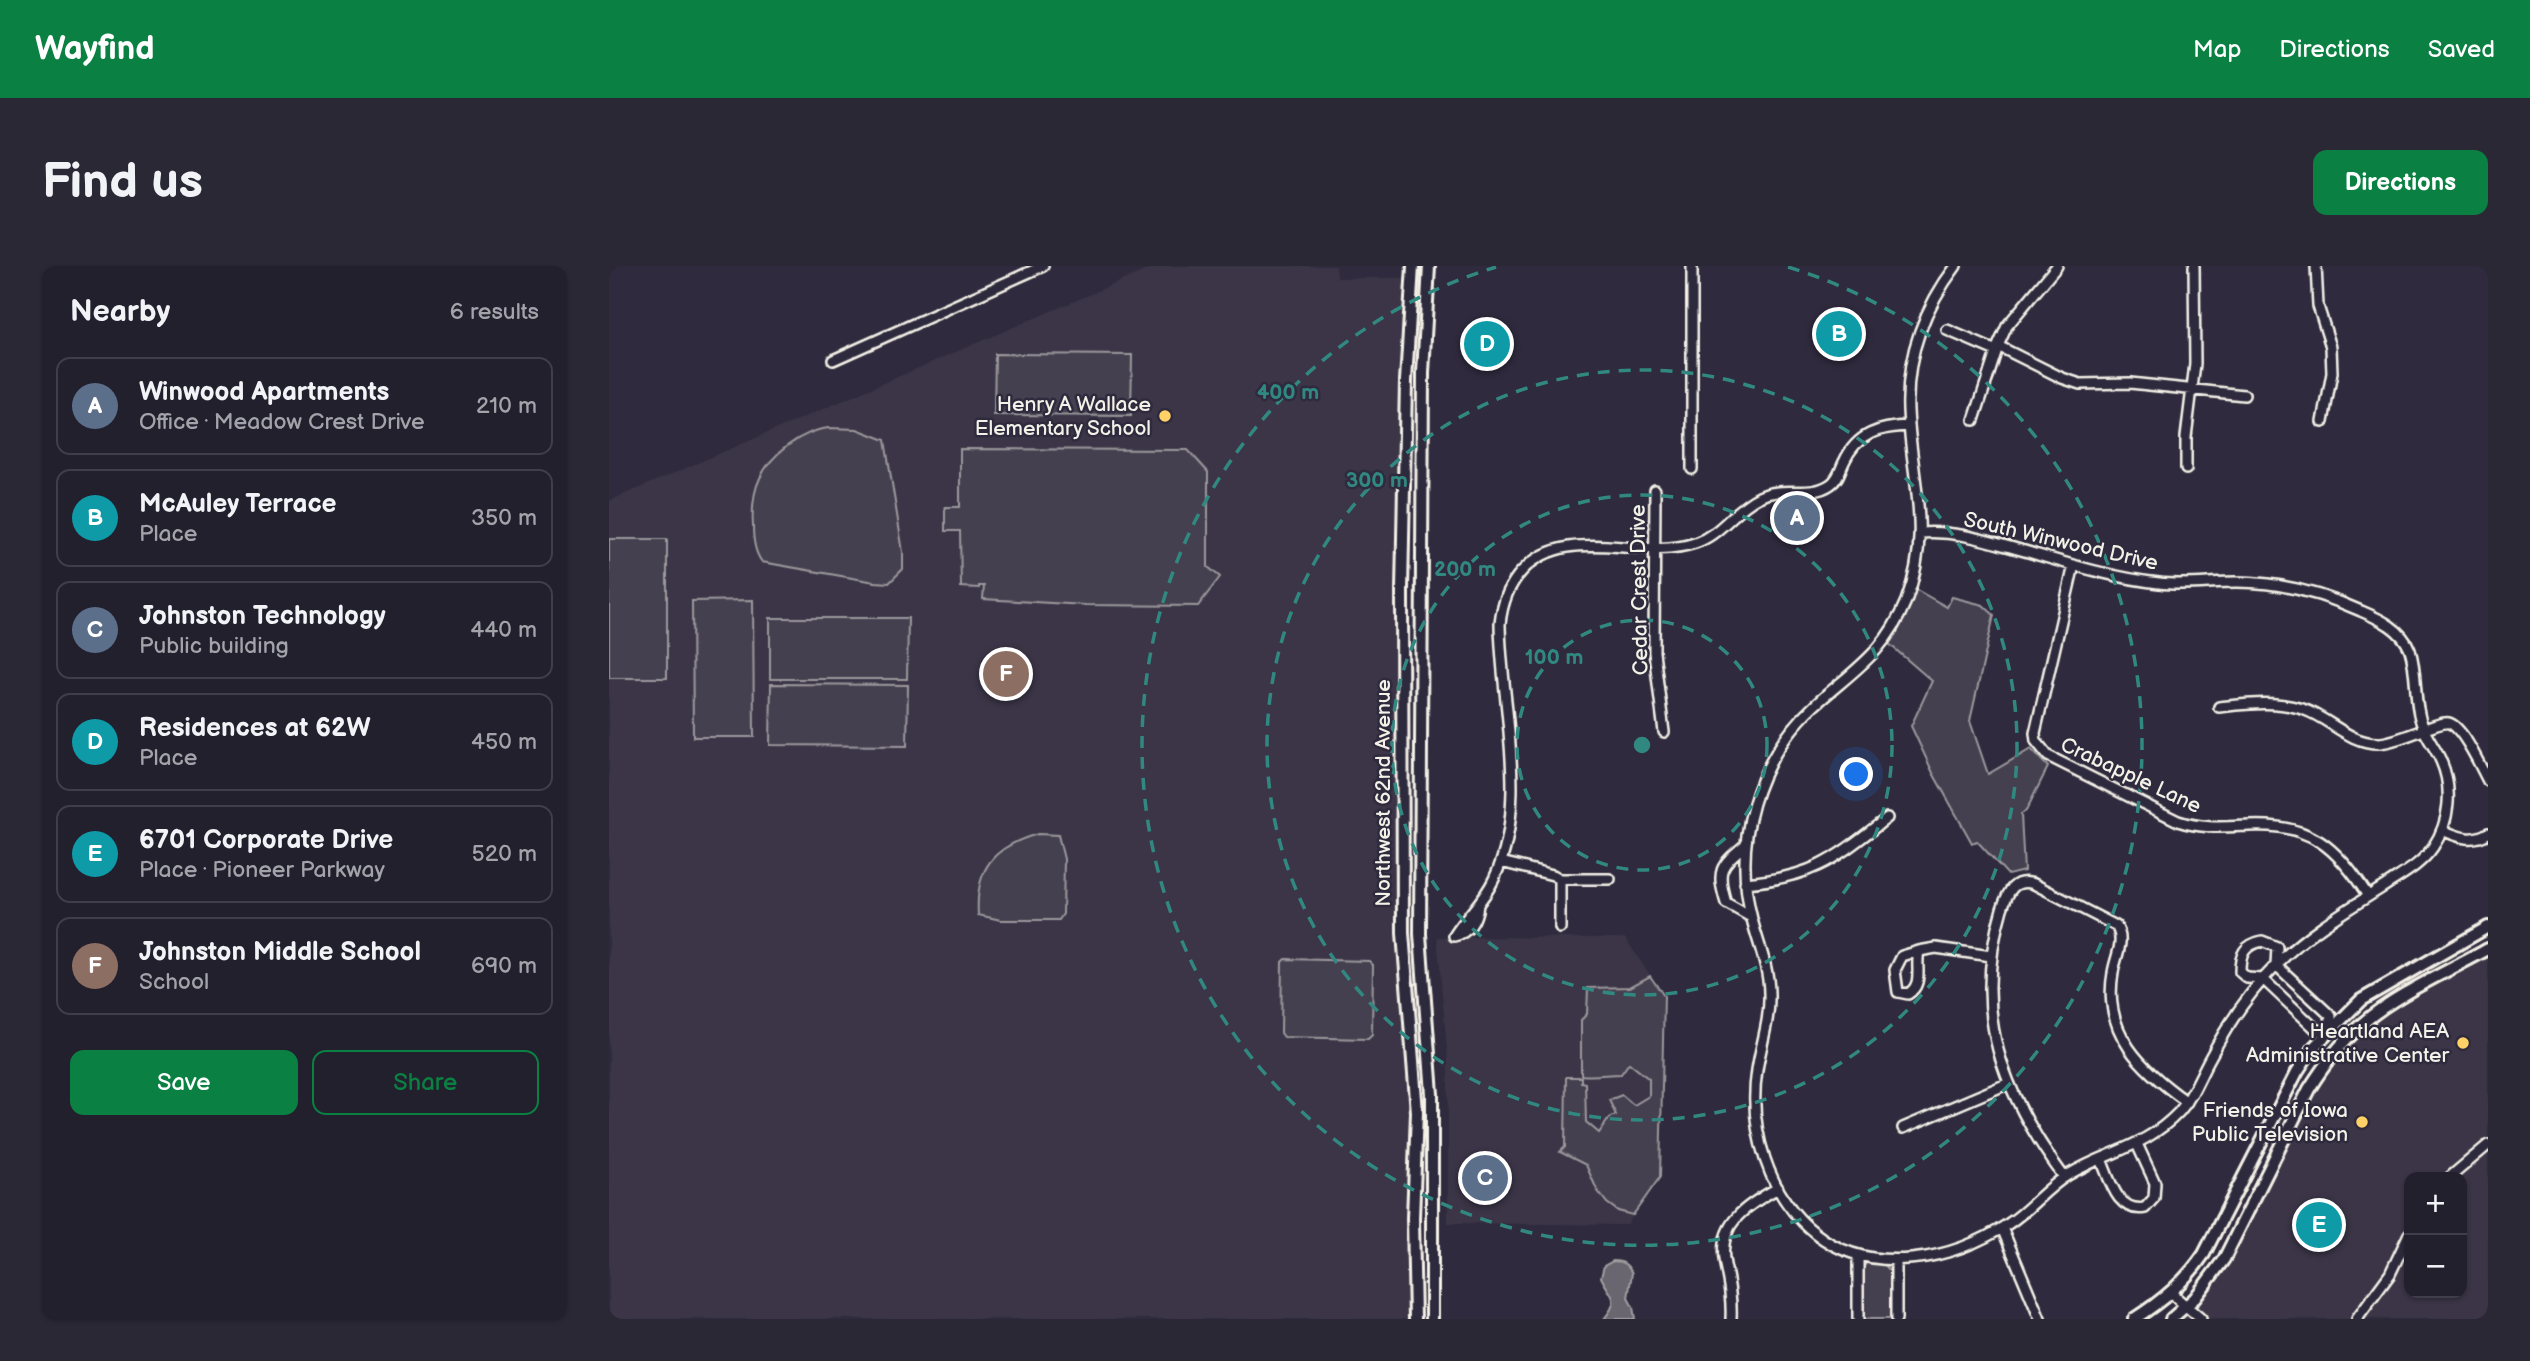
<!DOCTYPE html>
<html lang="en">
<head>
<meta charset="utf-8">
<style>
  body { margin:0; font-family:"Balsamiq Sans",sans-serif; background:#2b2836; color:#f1f3f6 }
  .controls { position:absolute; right:21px; bottom:21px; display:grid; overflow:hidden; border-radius:14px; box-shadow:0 2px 5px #0004 }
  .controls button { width:63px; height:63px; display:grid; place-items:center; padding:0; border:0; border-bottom:2px solid #403e4a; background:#23202e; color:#f1f3f6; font:35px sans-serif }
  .you { position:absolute; left:1248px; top:509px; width:24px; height:24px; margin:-18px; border:5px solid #fff; border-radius:50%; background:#1a73e8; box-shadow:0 0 0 10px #1a73e833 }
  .badge { display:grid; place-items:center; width:46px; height:46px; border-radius:50%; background:#0b8043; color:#fff; font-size:23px; font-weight:700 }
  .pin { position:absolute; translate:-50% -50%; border:4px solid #fff; box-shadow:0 2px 7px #0006 }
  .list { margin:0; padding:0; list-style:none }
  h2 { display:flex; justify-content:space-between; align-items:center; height:91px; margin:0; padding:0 28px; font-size:30px }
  h2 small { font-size:23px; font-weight:400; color:#a3a3aa }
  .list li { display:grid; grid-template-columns:46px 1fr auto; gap:21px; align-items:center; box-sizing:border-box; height:98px; margin:0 14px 14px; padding:0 14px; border:2px solid #403e4a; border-radius:14px }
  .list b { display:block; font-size:26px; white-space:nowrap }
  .list p { margin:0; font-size:23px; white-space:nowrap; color:#a3a3aa }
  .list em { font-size:23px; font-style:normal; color:#a3a3aa }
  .actions { display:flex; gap:14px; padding:21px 28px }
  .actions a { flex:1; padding:16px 0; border:2px solid #0b8043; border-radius:14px; text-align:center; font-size:24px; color:#0b8043 }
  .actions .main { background:#0b8043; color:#fff }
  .map { position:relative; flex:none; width:1879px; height:1053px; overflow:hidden; border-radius:14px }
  header { display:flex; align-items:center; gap:42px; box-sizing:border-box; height:98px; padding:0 35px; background:#0b8043; color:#fff }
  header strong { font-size:33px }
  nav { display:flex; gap:38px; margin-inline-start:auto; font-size:24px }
  .intro { display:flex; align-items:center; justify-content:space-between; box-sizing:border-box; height:168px; padding:0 42px }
  h1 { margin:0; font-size:49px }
  .button { padding:18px 32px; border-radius:14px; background:#0b8043; color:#fff; font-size:24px; font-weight:700 }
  main { display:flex; gap:42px; padding:0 42px }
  aside { flex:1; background:#23202e; border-radius:14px; box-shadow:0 2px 5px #0004 }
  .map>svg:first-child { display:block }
</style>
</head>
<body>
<header>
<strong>Wayfind</strong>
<nav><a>Map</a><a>Directions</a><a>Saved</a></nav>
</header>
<div class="intro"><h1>Find us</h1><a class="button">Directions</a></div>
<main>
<aside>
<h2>Nearby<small>6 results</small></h2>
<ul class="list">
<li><span class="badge" style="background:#5c6f8a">A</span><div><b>Winwood Apartments</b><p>Office · Meadow Crest Drive</p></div><em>210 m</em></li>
<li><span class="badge" style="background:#0f9aa8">B</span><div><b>McAuley Terrace</b><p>Place</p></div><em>350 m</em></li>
<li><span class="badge" style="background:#5c6f8a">C</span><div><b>Johnston Technology</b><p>Public building</p></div><em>440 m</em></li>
<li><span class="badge" style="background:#0f9aa8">D</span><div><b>Residences at 62W</b><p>Place</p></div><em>450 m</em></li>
<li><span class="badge" style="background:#0f9aa8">E</span><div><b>6701 Corporate Drive</b><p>Place · Pioneer Parkway</p></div><em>520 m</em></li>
<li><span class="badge" style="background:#8d6e63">F</span><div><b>Johnston Middle School</b><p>School</p></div><em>690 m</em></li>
</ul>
<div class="actions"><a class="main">Save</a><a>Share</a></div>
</aside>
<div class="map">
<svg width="1879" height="1053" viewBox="0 0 1879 1053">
  <rect width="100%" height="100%" fill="#2f2a3d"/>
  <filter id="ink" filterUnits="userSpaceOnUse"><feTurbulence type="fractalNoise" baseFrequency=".0143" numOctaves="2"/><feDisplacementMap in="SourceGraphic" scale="14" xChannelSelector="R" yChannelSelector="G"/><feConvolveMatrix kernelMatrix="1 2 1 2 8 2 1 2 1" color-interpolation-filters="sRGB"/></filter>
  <g filter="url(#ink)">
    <!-- built -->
    <path fill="#3b3647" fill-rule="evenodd" d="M547,0H727L728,12H793L803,22L797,115L794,667L802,757L801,1053H0V235Z
      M828,671L1016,672L1055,730L1051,911L1018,959L839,957V795Z
      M1879,688V1053H1568L1625,984L1708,816L1746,768L1786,739ZM1800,911H1853V1027H1800Z"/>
    <!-- green -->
    <path fill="#454050" stroke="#9c989c" stroke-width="2" d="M386,88L523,89L522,150L385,149Z
      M219,162L248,163L276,174L294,286V303L280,317L266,316L153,296C145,286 144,272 144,260C143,244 144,226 151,212C162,188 193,165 219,162Z
      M351,183L579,184L599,206V301L611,311L589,340L476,339L374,333L375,320H370V322L352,321L351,265H336V241H351Z
      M0,273H58V412H0Z
      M1306,323L1338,341L1343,331L1374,339L1385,349L1361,455L1379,508L1422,483L1439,501L1417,545L1412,548L1415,605L1399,609L1368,575L1363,577L1324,507L1302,460L1323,415L1279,377L1295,351Z
      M144,334L145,471H84L83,335Z
      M161,352H299L298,413H161Z
      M162,418L299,419L298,480L161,479Z
      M429,568L449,569L455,593L454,648L450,654H392L369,649C366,602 385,580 429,568Z
      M676,693L760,695L764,699L763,769L759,773L675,771L672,767L673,696Z
      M1041,710L1055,730L1051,911L1024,949L1009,945L998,937L988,924L977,899L951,886L956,881L957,811H972V816L976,817L977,856L990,867L1001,851L1007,849L1000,834L1013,829L1025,839L1040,830V813L1020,797L1012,808C998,808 986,811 972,809V754L978,748L979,722L1021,721Z
      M1259,996L1275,998L1281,1005V1053H1252L1253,1002Z"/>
    <!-- water -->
    <path fill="#6a6670" stroke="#a19ea0" stroke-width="2" d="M1004,995C1014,995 1018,998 1023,1007L1019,1032L1024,1041L1026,1053H995C1013,1031 1001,1031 992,1011L995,1000Z"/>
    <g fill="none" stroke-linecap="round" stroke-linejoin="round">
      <defs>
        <path id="minor" d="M1707,0L1709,40L1722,81L1723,107L1714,156
          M1338,64L1387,85
          M1389,80L1453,112L1471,118L1521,117L1635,129
          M224,94L434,0
          M1365,154L1389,80L1398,60L1448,0
          M1083,203V0
          M1577,203V171L1586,98L1585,0
          M1046,224L1045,386L1055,466
          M1311,267C1347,264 1378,275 1412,284C1457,297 1503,312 1550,317C1576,320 1602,316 1628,316C1672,316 1712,327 1752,345C1771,353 1793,363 1801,384C1809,409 1804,437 1814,461C1818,473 1827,483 1832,495C1844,522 1841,556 1824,581C1812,599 1792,609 1774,621C1738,644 1700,666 1670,696C1642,724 1620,756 1602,790C1591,809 1585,829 1570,846C1536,882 1499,885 1459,909C1437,922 1421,944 1399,958C1344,995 1261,1011 1206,967C1159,930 1139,861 1148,804C1152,778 1161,754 1160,728C1160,701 1149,678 1143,653C1123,576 1147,494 1205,440C1244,404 1275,389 1297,335C1324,265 1302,213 1299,144C1297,91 1315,42 1347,0
          M1465,299L1426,467L1427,475L1439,490L1569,555C1593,563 1615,561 1640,560C1701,557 1728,581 1759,630
          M1610,441C1638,438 1668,434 1696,444C1721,453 1740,477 1769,477C1789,477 1831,454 1840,457C1854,461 1872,502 1879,515
          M1833,564C1850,571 1862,577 1879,567
          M1136,579C1111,600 1107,604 1117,637L1142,651
          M892,596L944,609L951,613H1001
          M951,613V662
          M1136,617C1206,611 1225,593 1278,552
          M845,670C858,649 875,635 885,613C921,538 892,439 891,358C893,338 899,320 913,305C959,256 1029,296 1086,277C1113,268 1125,243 1150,231C1173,219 1201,233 1222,218C1230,212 1231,204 1235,196C1248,167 1271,161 1300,160
          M845,670C860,667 867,654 869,639
          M1653,675L1668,681L1667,699L1722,750L1721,763L1709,765L1654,713L1638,712L1631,706C1631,688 1635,679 1653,675Z
          M1310,685C1306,702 1315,718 1299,728L1289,726L1286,704L1293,690Z
          M1310,685L1327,682L1382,690
          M1294,862L1398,818
          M1492,893C1501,914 1508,947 1536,942L1545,932L1546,917L1528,878
          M1455,911C1393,827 1362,746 1393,643C1399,625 1405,612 1425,618L1507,660C1517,675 1506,691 1504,707C1493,767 1533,804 1578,836
          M1841,911L1879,879
          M1393,962L1431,1053
          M1562,1027L1592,1053
          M1122,1053C1123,1034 1120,1018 1116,999C1107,958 1138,939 1169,922
          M1249,1053V989
          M1287,1053V994
          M1748,1053L1781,1008L1800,968"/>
        <path id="tertiary" d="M804,0L797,115L793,325L794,667L808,846L804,952L806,1053
          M820,0L814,107L811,668L823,828V1053
          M1525,1053C1553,1035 1576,1016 1595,988L1688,806L1703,783L1752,734L1879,661
          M1562,1053L1586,1032L1615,993L1700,823C1715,799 1732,776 1754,757C1787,728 1840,705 1879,683"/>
      </defs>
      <!-- minor casing -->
      <use href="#minor" stroke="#f4f1e8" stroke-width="14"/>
      <!-- tertiary casing -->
      <use href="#tertiary" stroke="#f4f1e8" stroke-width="16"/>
      <!-- minor -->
      <use href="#minor" stroke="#2f2a3d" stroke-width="9"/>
      <!-- tertiary -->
      <use href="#tertiary" stroke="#2f2a3d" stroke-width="10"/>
    </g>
  </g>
  <!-- distance rings -->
  <g fill="none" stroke="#318880" stroke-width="3.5" stroke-dasharray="12 9">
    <circle cx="1033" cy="479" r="125"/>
    <circle cx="1033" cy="479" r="250"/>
    <circle cx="1033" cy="479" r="375"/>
    <path d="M1179 1A500 500 0 1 1 887 1"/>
  </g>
  <!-- markers -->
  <g fill="#ffd166" stroke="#2f2a3d" stroke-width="2.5">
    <circle cx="556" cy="150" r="7"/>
    <circle cx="1854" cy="777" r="7"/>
    <circle cx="1753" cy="856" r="7"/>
  </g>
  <g text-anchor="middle" stroke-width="5" stroke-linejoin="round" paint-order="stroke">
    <!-- poi labels -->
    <g font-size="21" fill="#f4f1e8" stroke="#2f2a3d" text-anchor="end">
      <text x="542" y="145">Henry A Wallace<tspan x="542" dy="24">Elementary School</tspan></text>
      <text x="1840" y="772">Heartland AEA<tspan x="1840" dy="24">Administrative Center</tspan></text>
      <text x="1739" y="851">Friends of Iowa<tspan x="1739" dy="24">Public Television</tspan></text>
    </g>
    <!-- street labels -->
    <g font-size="21" fill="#f4f1e8" stroke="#2f2a3d">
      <text transform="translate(1452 275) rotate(13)" y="7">South Winwood Drive</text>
      <text transform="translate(1030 324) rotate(-91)" y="7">Cedar Crest Drive</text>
      <text transform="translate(1522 509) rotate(25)" y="7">Crabapple Lane</text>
      <text transform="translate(774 527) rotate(-90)" y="7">Northwest 62nd Avenue</text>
    </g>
  </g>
  <circle cx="1033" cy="479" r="10" fill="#318880" stroke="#2f2a3d" stroke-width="3.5"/>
  <g font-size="21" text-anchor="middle" font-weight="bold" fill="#318880" stroke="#2f2a3d" stroke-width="5" stroke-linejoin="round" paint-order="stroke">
    <text x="679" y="133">400 m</text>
    <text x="768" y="221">300 m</text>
    <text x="856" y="310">200 m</text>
    <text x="945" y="398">100 m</text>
  </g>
</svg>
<div class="controls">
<button>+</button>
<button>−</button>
</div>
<div class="you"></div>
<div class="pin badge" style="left:1188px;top:252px;background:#5c6f8a">A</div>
<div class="pin badge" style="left:1230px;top:68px;background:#0f9aa8">B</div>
<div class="pin badge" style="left:876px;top:912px;background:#5c6f8a">C</div>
<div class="pin badge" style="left:878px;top:78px;background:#0f9aa8">D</div>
<div class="pin badge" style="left:1710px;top:959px;background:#0f9aa8">E</div>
<div class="pin badge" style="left:397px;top:408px;background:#8d6e63">F</div>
</div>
</main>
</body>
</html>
